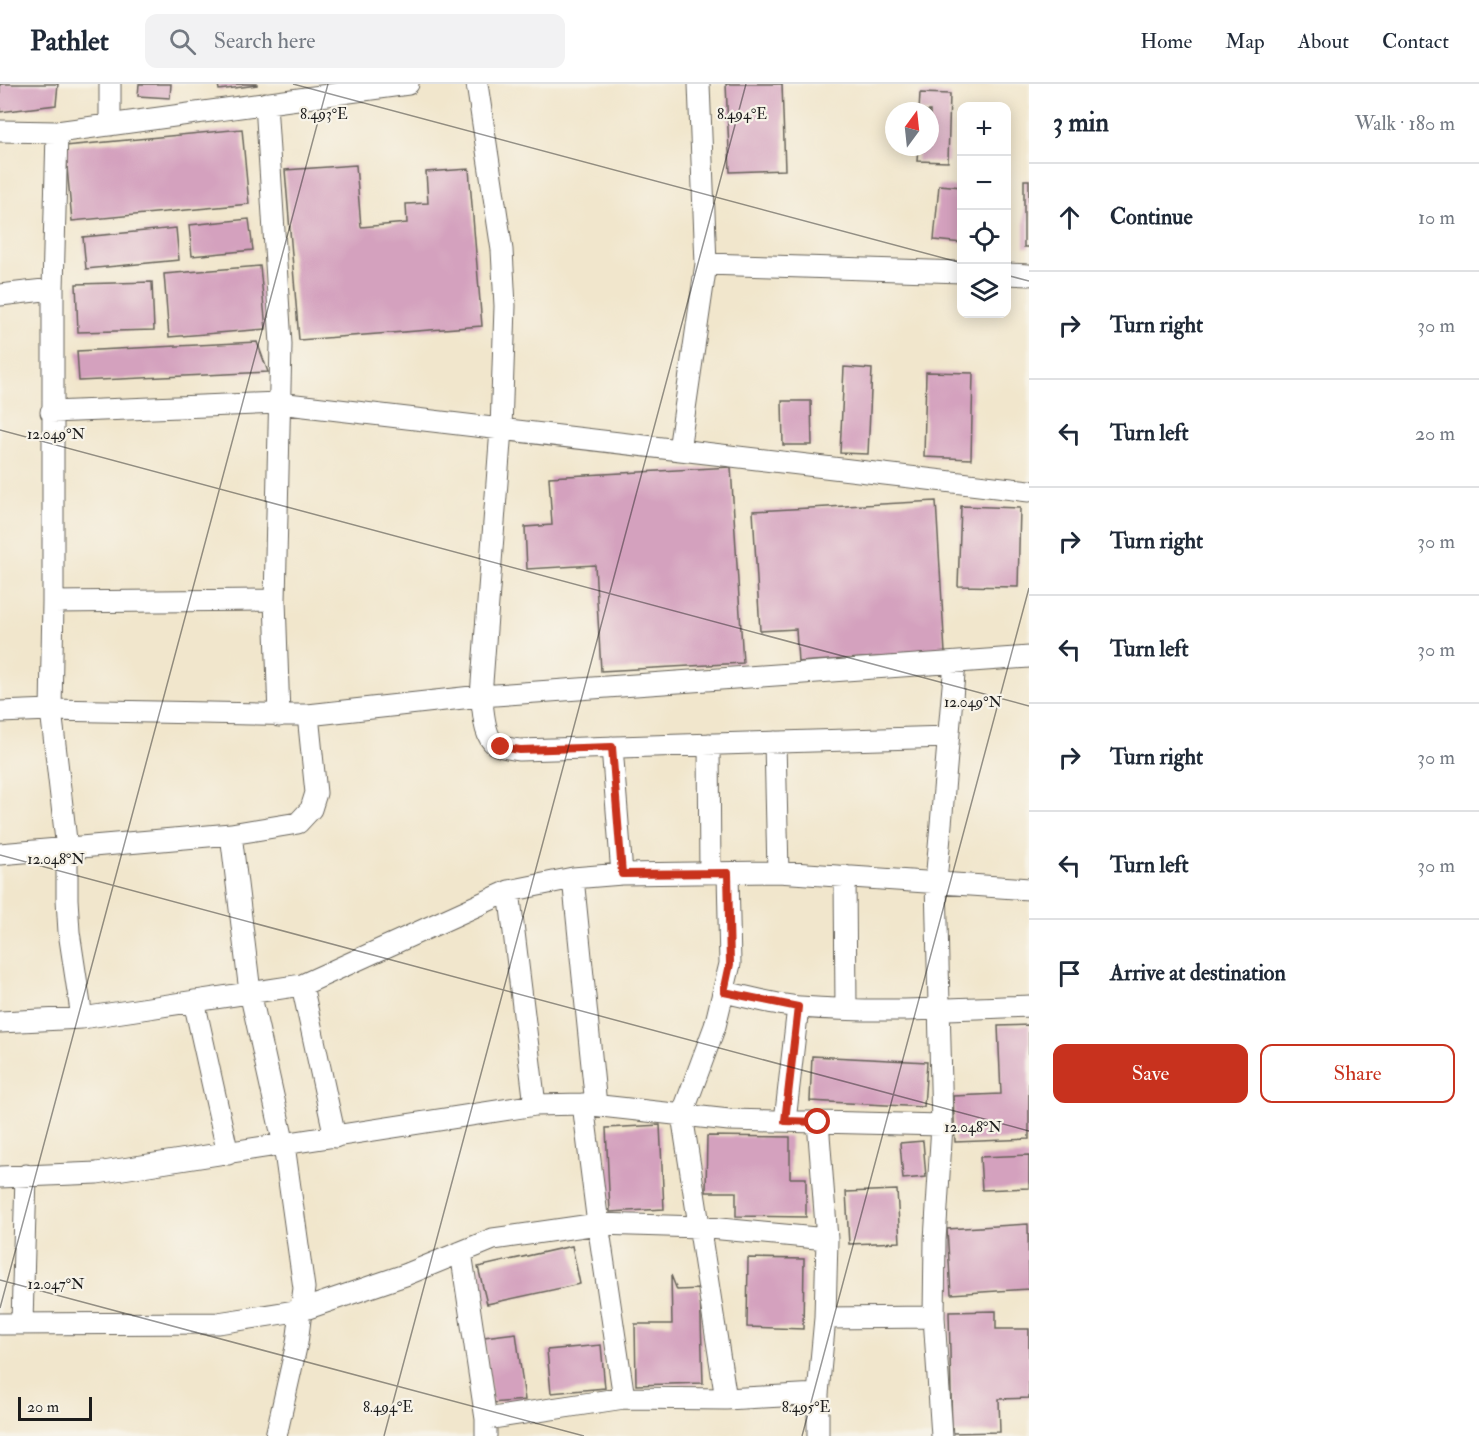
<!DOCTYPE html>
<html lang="en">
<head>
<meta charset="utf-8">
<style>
  body { margin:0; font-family:"IM FELL Double Pica",serif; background:#f2f2f3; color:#1f2937 }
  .controls { position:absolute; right:18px; top:18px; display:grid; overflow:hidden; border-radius:12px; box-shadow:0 3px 15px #0003 }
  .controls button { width:54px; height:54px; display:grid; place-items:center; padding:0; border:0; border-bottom:2px solid #e0e1e3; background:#fff; color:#1f2937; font:30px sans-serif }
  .compass { position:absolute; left:885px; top:18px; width:54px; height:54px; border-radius:50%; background:#fff; box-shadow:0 3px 15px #0003; rotate:15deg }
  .scale { position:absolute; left:18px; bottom:15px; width:74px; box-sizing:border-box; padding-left:6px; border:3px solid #1c1c1c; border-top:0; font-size:16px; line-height:21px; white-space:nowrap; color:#1c1c1c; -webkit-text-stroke:4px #f7f3e8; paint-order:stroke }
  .stop { position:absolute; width:18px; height:18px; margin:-14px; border:4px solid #c8321e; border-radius:50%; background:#fff }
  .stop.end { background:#c8321e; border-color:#fff; box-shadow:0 2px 6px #0008 }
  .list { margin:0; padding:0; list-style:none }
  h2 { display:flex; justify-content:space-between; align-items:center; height:78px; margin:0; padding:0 24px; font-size:26px }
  h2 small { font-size:20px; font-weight:400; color:#747a83 }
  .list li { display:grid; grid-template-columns:39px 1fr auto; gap:18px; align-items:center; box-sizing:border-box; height:108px; padding:0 24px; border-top:2px solid #e0e1e3 }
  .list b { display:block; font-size:22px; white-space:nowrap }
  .list em { font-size:20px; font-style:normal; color:#747a83 }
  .actions { display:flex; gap:12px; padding:18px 24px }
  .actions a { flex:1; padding:14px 0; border:2px solid #c8321e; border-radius:12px; text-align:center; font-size:21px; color:#c8321e }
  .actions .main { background:#c8321e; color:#fff }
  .icon { flex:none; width:33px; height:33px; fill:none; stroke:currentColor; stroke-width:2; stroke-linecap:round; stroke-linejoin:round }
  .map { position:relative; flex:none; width:1029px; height:1352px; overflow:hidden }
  header { display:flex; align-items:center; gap:36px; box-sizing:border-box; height:84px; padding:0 30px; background:#fff; border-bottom:2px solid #e0e1e3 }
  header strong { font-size:28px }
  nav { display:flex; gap:33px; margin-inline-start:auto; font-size:21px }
  .search { width:420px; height:54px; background:#f2f2f3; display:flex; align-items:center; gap:15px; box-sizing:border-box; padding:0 21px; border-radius:12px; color:#747a83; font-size:22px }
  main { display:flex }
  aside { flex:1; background:#fff }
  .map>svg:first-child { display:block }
</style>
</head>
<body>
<header>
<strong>Pathlet</strong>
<div class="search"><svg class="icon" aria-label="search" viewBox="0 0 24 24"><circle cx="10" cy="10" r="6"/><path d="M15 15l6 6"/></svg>Search here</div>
<nav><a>Home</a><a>Map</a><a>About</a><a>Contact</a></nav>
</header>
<main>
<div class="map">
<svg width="1029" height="1352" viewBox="0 0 1029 1352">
  <rect width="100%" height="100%" fill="#f7f3e8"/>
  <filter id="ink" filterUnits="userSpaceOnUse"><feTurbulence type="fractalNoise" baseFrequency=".0167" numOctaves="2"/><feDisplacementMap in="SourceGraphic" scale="12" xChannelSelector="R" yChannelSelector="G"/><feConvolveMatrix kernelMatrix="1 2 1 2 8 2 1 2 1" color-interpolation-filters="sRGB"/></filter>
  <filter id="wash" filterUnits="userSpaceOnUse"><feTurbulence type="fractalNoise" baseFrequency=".008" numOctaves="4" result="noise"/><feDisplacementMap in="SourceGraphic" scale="24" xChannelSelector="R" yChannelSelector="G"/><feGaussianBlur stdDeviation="1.35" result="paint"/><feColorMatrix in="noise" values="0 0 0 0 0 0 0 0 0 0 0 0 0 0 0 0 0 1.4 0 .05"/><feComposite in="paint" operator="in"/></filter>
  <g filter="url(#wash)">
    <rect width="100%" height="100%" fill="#f1e6cc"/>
    <g id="blocks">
      <!-- building -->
      <path fill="#d4a1be" d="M0,0H58L56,21L0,28Z
        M139,0H171L170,14L138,12Z
        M218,0H257V1L219,6Z
        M726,0H782L785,86L730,88Z
        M920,9L950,10L948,78L917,77L918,63H930V27H919Z
        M242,45L249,120L72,137L65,62Z
        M356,81L361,143L407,139L406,120L428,119L426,88L469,85L482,242L299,256L285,86Z
        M1024,96H1029V163H1024Z
        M939,101L962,103V159L934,156Z
        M249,135L253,166L192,172L189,141Z
        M176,144L179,176L86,185L83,153Z
        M260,182L266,245L169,253L164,190Z
        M152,198L154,246L78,248L76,200Z
        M257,258L268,288L79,297L77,267Z
        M844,283L872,285L868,370L840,369Z
        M926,288L973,289L971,375L924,373Z
        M782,317H811L812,361H783Z
        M731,383L743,579L601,587L595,481L527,485L525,443L552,441L549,393Z
        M936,417L945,569L798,578L796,545L760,547L753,427Z
        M961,422L1020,424L1018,503L958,502Z
        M1029,941V1055L955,1058L953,1012L1001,1010L998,942Z
        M812,972L927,978L924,1023L810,1017Z
        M660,1041L664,1125L610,1128L606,1044Z
        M707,1052L790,1053V1094H806V1133L736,1132V1108H706Z
        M923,1057L926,1093L903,1095L900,1059Z
        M1029,1071V1104L982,1106L980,1073Z
        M897,1106L900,1158L849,1160L846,1108Z
        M1028,1140L1029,1205L951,1210L947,1145Z
        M572,1162L580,1200L487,1220L478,1183Z
        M748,1174L804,1175L803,1245L747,1243Z
        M671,1191L677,1206L700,1205L703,1299L636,1301L635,1240H672Z
        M996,1227V1245H1029V1314L999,1315L1000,1348L952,1349L949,1228Z
        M516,1249L525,1316L492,1319L484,1253Z
        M601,1261L605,1304L551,1309L547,1266Z"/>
    </g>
  </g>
  <g filter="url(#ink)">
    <use href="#blocks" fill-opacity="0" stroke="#67635a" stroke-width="1.5"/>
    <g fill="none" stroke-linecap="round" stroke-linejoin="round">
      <defs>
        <path id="minor" d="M477,0L502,166L505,222L501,345L481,612C484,626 483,651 495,660C502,664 512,665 520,666L948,653
          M266,19L281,260L275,516L279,632
          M110,41V0
          M0,47L57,48L408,0
          M57,48L53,205V518L51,626L67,765V815L69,848L82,934
          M706,180L962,188
          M1006,190L1029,191
          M0,211L53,205
          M51,328L279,319L1029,407
          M679,366L706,180L699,0
          M53,518L275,516
          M0,628L51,626L308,631L481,612L1029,573
          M775,658L778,788
          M709,660L710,789
          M612,663L622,790
          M231,750L250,908L284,1061L304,1204L297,1259L276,1352
          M0,770L231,750L298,739L311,725L316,709L308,631
          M845,792L846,925
          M573,794L596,1021
          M509,807L535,1021
          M302,901L335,1053
          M724,908C749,913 775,921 800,923C876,929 953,925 1029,922
          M194,917L228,1070
          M0,938L82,934L302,901L509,807L573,794L622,790L778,788L1029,805
          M583,1020L598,1140L624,1314
          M785,1037L798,923
          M0,1093L97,1089L535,1021L583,1020L729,1036L942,1041
          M461,1168L486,1335
          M825,1234L934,1233
          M22,1239L26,1091
          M0,1240L218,1239L302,1226L405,1191L493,1155L598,1140L700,1143L827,1155
          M726,1315L682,1031L715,942L730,880L728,789
          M486,1352V1335L624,1314L726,1315L818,1310
          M818,1352V1310L825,1234L827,1155L818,1038
          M942,1352L934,1233L935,1156L942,1041L936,798L955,579"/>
      </defs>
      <!-- minor casing -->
      <use href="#minor" stroke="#67635a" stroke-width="23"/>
      <!-- minor -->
      <use href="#minor" stroke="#fff" stroke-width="21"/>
    </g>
  </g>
  <g fill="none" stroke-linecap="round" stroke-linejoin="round" filter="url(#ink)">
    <!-- route -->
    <path stroke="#c8321e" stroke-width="8" d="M501,663L520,666L612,663L622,790L728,789L730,880L724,908L798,923L785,1037L818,1038"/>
  </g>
  <!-- ticks -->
  <path fill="none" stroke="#1c1c1c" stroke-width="1.5" stroke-opacity="0.45" d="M293,0L962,179M1006,191L1029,197M0,346L1029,622M0,771L1029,1047M0,1196L584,1352M0,1224L328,0M384,1352L746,0M802,1352L1029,504"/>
  <g font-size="15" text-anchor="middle" fill="#1c1c1c" stroke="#f7f3e8" stroke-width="4.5" stroke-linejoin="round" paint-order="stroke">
    <text x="324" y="35">8.493°E</text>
    <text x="742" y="35">8.494°E</text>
    <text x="56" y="355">12.049°N</text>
    <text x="973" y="623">12.049°N</text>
    <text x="56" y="780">12.048°N</text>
    <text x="973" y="1048">12.048°N</text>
    <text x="56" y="1205">12.047°N</text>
    <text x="388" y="1328">8.494°E</text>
    <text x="806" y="1328">8.495°E</text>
  </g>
</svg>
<div class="controls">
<button>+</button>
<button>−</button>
<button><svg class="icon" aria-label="locate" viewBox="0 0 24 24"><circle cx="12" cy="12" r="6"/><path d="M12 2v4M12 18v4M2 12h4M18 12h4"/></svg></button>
<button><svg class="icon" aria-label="layers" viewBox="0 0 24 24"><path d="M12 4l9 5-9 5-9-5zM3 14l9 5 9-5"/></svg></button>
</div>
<svg class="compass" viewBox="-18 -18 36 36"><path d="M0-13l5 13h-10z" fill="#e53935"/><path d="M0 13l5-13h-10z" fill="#747a83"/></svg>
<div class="scale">20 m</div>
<div class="stop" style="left:818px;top:1038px"></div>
<div class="stop end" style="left:501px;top:663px"></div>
</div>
<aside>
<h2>3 min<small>Walk · 180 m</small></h2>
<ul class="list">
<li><svg class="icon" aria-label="ahead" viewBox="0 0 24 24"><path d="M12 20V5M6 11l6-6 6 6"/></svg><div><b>Continue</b></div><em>10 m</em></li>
<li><svg class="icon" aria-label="right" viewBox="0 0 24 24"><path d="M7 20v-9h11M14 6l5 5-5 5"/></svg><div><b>Turn right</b></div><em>30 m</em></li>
<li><svg class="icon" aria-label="left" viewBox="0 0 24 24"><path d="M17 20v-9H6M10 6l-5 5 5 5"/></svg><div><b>Turn left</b></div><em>20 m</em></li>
<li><svg class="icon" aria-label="right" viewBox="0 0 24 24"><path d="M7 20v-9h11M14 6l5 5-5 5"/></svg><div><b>Turn right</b></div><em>30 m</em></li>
<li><svg class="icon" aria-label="left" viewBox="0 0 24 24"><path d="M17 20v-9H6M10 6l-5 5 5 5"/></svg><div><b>Turn left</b></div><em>30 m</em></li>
<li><svg class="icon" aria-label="right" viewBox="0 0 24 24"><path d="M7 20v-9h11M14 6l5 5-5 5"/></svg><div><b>Turn right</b></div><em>30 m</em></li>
<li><svg class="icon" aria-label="left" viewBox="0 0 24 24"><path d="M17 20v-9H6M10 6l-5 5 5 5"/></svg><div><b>Turn left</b></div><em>30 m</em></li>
<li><svg class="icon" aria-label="arrive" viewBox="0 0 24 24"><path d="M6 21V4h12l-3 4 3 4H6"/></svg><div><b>Arrive at destination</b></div></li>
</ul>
<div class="actions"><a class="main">Save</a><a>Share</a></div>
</aside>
</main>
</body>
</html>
